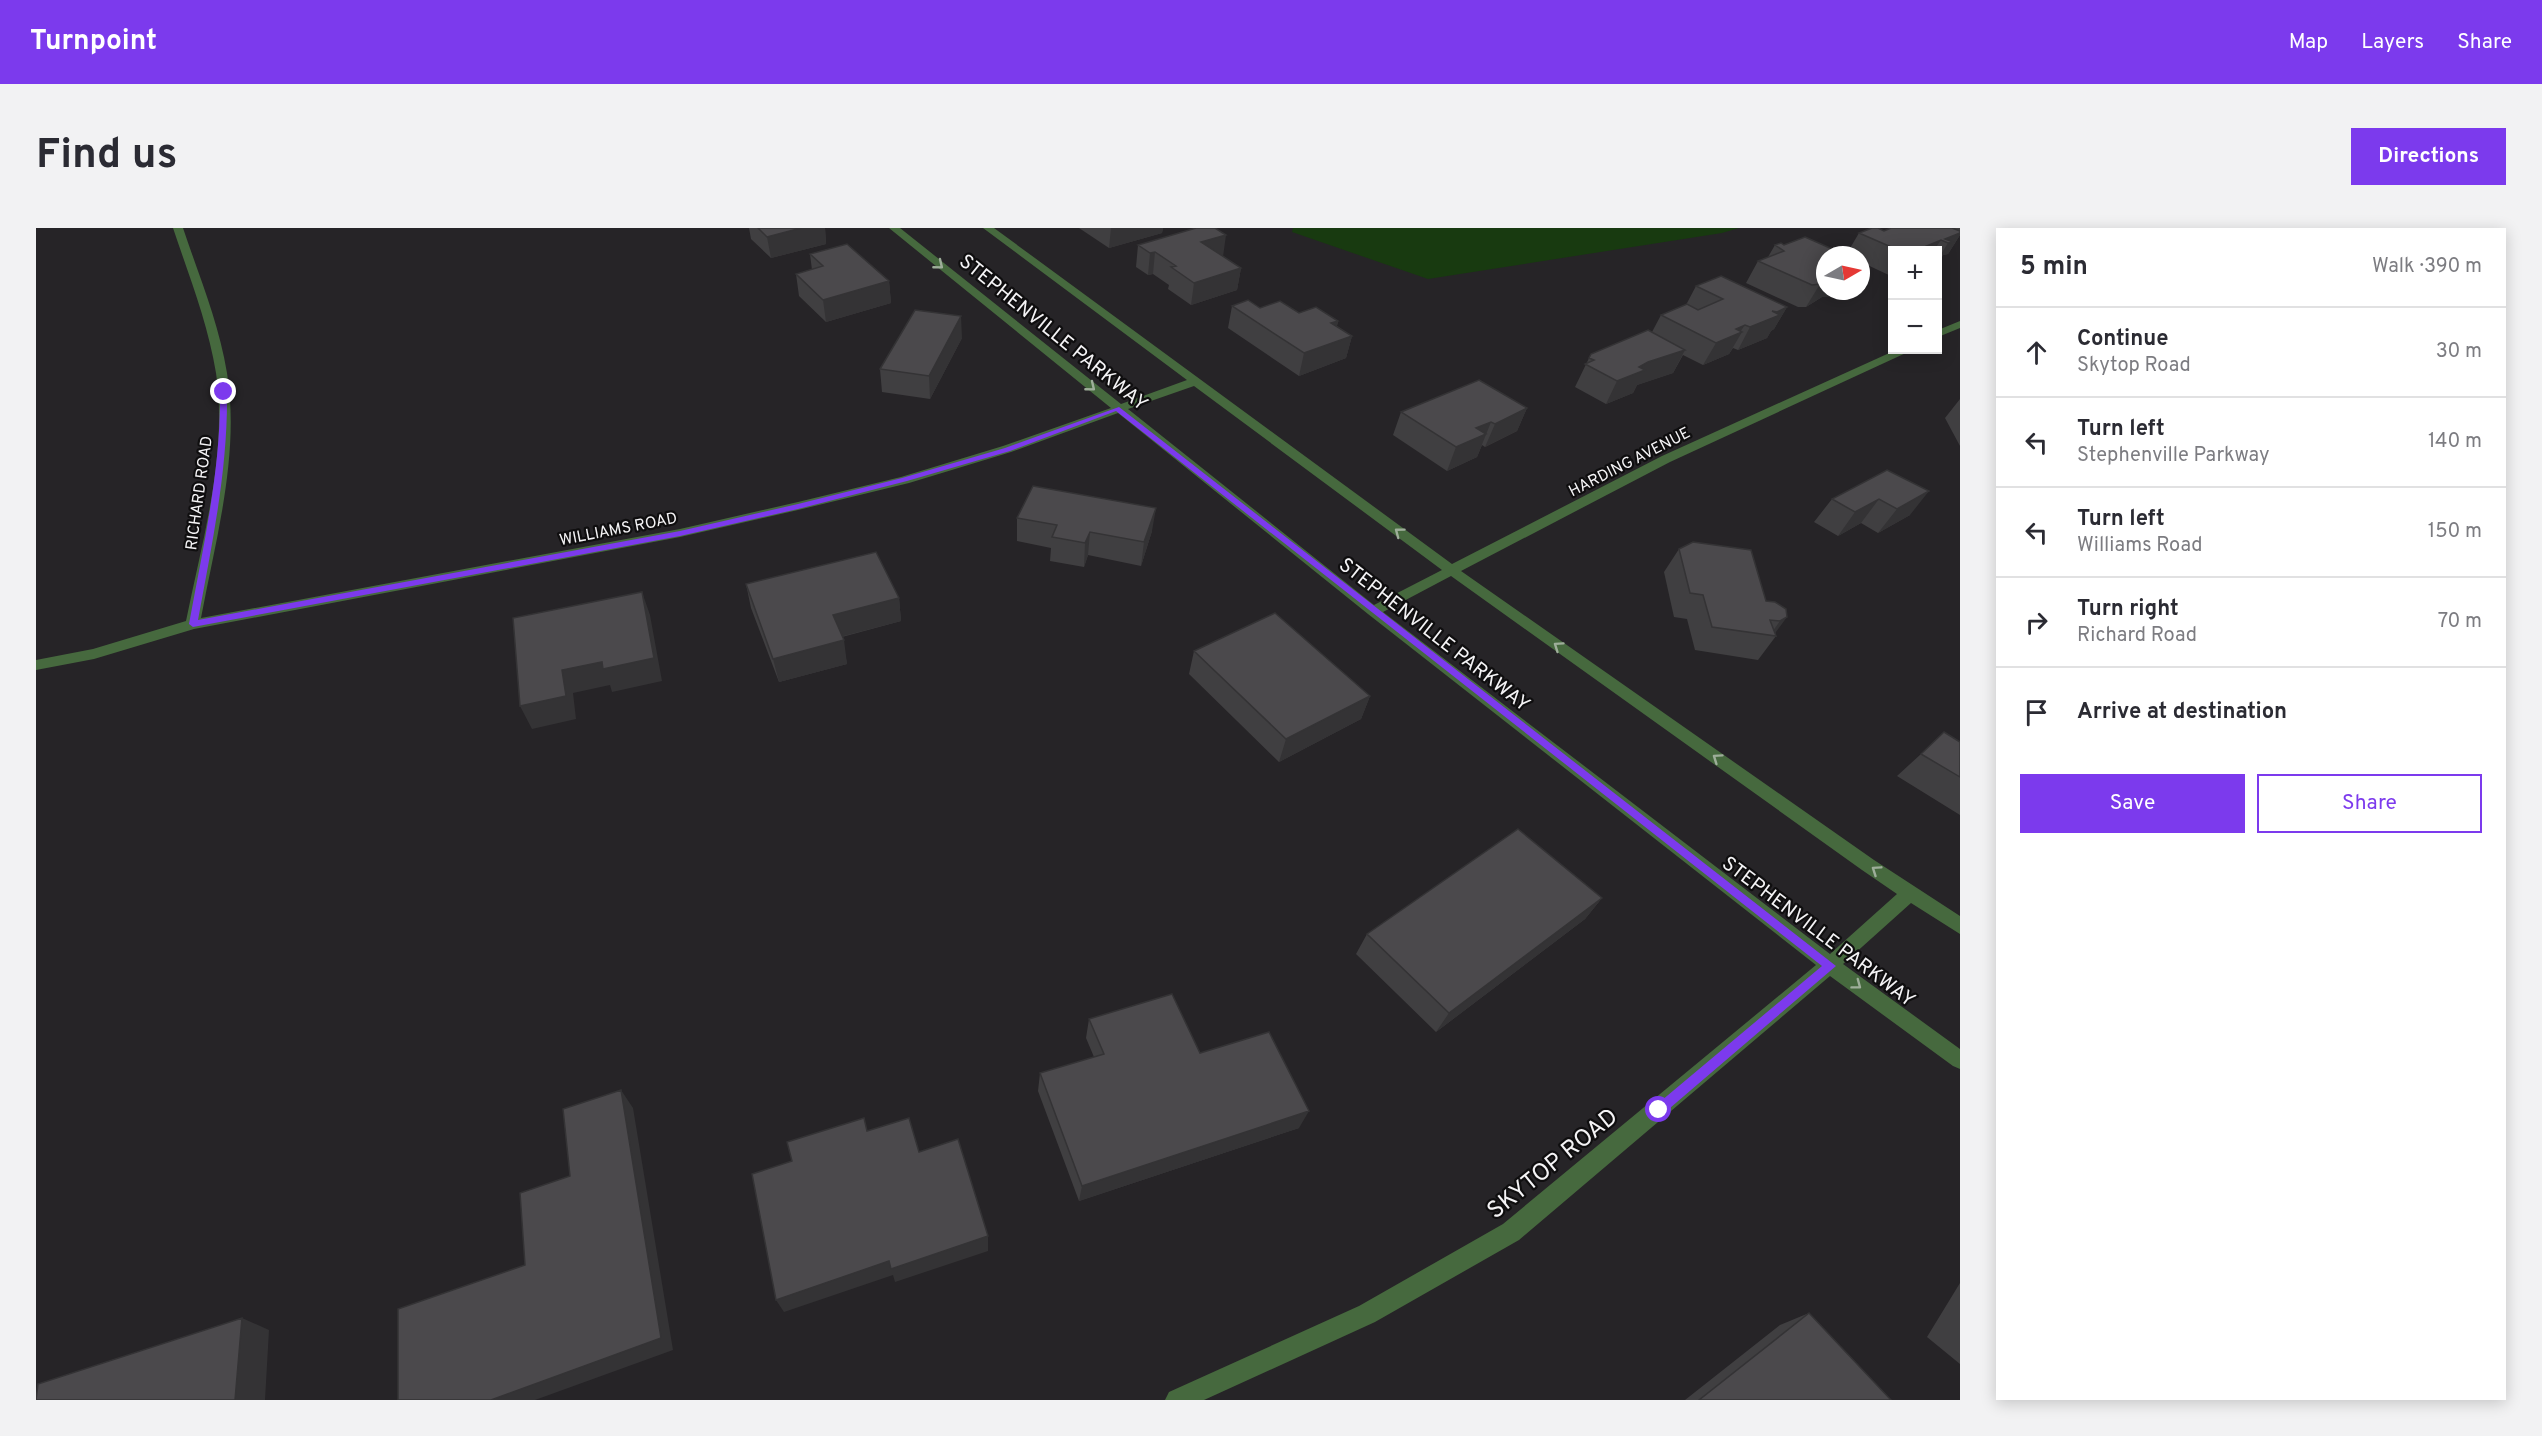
<!DOCTYPE html>
<html lang="en">
<head>
<meta charset="utf-8">
<style>
  body { margin:0; font-family:Overpass,sans-serif; background:#f2f2f3; color:#2b2b33 }
  .controls { position:absolute; right:18px; top:18px; display:grid; overflow:hidden; border-radius:0px; box-shadow:0 3px 15px #0003 }
  .controls button { width:54px; height:54px; display:grid; place-items:center; padding:0; border:0; border-bottom:2px solid #e1e1e2; background:#fff; color:#2b2b33; font:30px sans-serif }
  .compass { position:absolute; left:1780px; top:18px; width:54px; height:54px; border-radius:50%; background:#fff; box-shadow:0 3px 15px #0003; rotate:81deg }
  .stop { position:absolute; width:18px; height:18px; margin:-14px; border:4px solid #7c3aed; border-radius:50%; background:#fff }
  .stop.end { background:#7c3aed; border-color:#fff; box-shadow:0 2px 6px #0008 }
  .list { margin:0; padding:0; list-style:none }
  h2 { display:flex; justify-content:space-between; align-items:center; height:78px; margin:0; padding:0 24px; font-size:26px }
  h2 small { font-size:20px; font-weight:400; color:#7c7c81 }
  .list li { display:grid; grid-template-columns:39px 1fr auto; gap:18px; align-items:center; box-sizing:border-box; height:90px; padding:0 24px; border-top:2px solid #e1e1e2 }
  .list b { display:block; font-size:22px; white-space:nowrap }
  .list p { margin:0; font-size:20px; white-space:nowrap; color:#7c7c81 }
  .list em { font-size:20px; font-style:normal; color:#7c7c81 }
  .actions { display:flex; gap:12px; padding:18px 24px }
  .actions a { flex:1; padding:14px 0; border:2px solid #7c3aed; border-radius:0px; text-align:center; font-size:21px; color:#7c3aed }
  .actions .main { background:#7c3aed; color:#fff }
  .icon { flex:none; width:33px; height:33px; fill:none; stroke:currentColor; stroke-width:2; stroke-linecap:round; stroke-linejoin:round }
  .map { position:relative; flex:none; width:1924px; height:1172px; overflow:hidden; border-radius:0px }
  header { display:flex; align-items:center; gap:36px; box-sizing:border-box; height:84px; padding:0 30px; background:#7c3aed; color:#fff }
  header strong { font-size:28px }
  nav { display:flex; gap:33px; margin-inline-start:auto; font-size:21px }
  .intro { display:flex; align-items:center; justify-content:space-between; box-sizing:border-box; height:144px; padding:0 36px }
  h1 { margin:0; font-size:42px }
  .button { padding:15px 27px; border-radius:0px; background:#7c3aed; color:#fff; font-size:21px; font-weight:700 }
  main { display:flex; gap:36px; padding:0 36px }
  aside { flex:1; background:#fff; border-radius:0px; box-shadow:0 3px 15px #0003 }
  .map>svg:first-child { display:block }
</style>
</head>
<body>
<header>
<strong>Turnpoint</strong>
<nav><a>Map</a><a>Layers</a><a>Share</a></nav>
</header>
<div class="intro"><h1>Find us</h1><a class="button">Directions</a></div>
<main>
<div class="map">
<svg width="1924" height="1172" viewBox="0 0 1924 1172">
  <rect width="100%" height="100%" fill="#262427"/>
  <!-- green -->
  <path fill="#183a10" d="M1257,0H1703L1686,5L1392,51L1256,4Z"/>
  <g fill="none" stroke-linecap="round" stroke-linejoin="round">
    <!-- minor -->
    <path fill="#46693e" fill-rule="evenodd" d="M137,0H147C163,48 183,95 191,145C204,226 180,310 165,390L644,301L762,274L865,249L967,218L1075,180L853,0H864L1085,176L1151,152L947,0H958L1416,336L1626,228L1860,122H1873L1872,124L1634,234L1425,343L1838,632L1924,688V706L1875,675L1807,736L1924,821V841L1917,838L1794,748L1483,1012L1339,1094L1168,1172H1129L1133,1164L1323,1078L1467,996L1780,737L1332,386L1082,185L975,224L873,255L762,282L644,309L158,401L58,431L0,442V432L57,421L150,393C166,313 192,227 180,145C172,95 153,48 137,0ZM1158,158L1406,342L1338,377L1092,181ZM1415,348L1826,642L1861,666L1794,726L1347,384Z
      M1924,93V100L1902,109V102Z"/>
  </g>
  <!-- wall -->
  <path fill="#403f41" d="M713,0H789L790,16L735,30L715,11Z
    M1043,0H1127L1126,5L1073,20Z
    M1855,0H1924V7L1912,26L1907,27L1902,36V22H1857V49L1825,34V27H1810L1823,5L1848,3Z
    M1745,15L1789,63H1798L1795,68L1786,69L1770,79H1762L1710,55L1722,33L1732,29L1739,17Z
    M1102,17L1187,28L1205,40L1201,62L1155,77L1132,61L1133,57L1117,46L1112,47L1100,39Z
    M774,26L853,53L855,75L790,94L763,68L760,46L776,42Z
    M1660,58L1751,79L1738,101L1735,103L1731,110L1702,122L1697,120L1693,126L1667,137L1647,127L1637,145L1601,157L1597,165L1570,176L1539,159L1555,126L1616,104L1625,87L1650,77Z
    M1196,78L1224,80L1263,85L1302,93L1301,98L1316,108L1310,130L1263,148L1192,100Z
    M926,110L894,171L846,164L844,141Z
    M1924,171V218L1909,190Z
    M1491,180L1481,203L1449,219L1446,217L1441,229L1411,243L1357,207L1365,184Z
    M1851,242L1874,287L1842,305L1825,295L1802,308L1778,294L1796,271Z
    M981,290L1116,303L1105,338L1052,327L1048,339L1014,333L1015,320L981,313Z
    M1643,321L1730,373L1750,381L1739,405L1740,408L1722,432L1659,422L1651,391L1638,389L1628,344Z
    M710,356L863,370L865,393L806,409L811,436L743,454L715,380Z
    M1158,423L1334,468L1325,491L1243,534L1153,446Z
    M1924,514V587L1861,548L1885,526Z
    M1566,670L1549,691L1400,804L1320,726L1331,706Z
    M1053,791L1164,825L1263,900L1043,973L1002,863L1004,845L1058,829L1050,810Z
    M1924,1055V1136L1891,1109Z
    M1773,1085L1855,1172H1649L1744,1097Z"/>
  <!-- shaded-wall -->
  <path fill="#343335" d="M765,0H789L790,16L735,30L731,9Z
    M1075,0H1127L1126,5L1073,20Z
    M1924,5V7L1912,26L1907,27L1902,36V31L1912,15L1909,11Z
    M1190,7L1187,29L1165,14Z
    M1905,12L1898,22H1881Z
    M1119,24L1117,46L1112,47L1114,25Z
    M1205,40L1201,62L1155,77L1158,55Z
    M853,53L855,75L790,94L787,72Z
    M1789,53V63H1798L1795,68L1786,69L1770,79L1784,56Z
    M1751,79L1738,101L1735,103L1731,110L1702,122L1714,99L1737,90L1741,84Z
    M925,88L926,110L894,171L893,148Z
    M1302,93L1297,115L1316,108L1310,130L1263,148L1268,125L1295,95Z
    M1709,97L1704,104H1706L1693,126L1667,137L1680,115L1700,101Z
    M1649,122L1637,145L1601,157L1597,165L1570,176L1581,153L1603,139L1612,134Z
    M1491,180L1481,203L1449,219L1459,196Z
    M1455,194L1441,229L1411,243L1420,219L1440,200Z
    M1893,263L1874,287L1842,305L1861,281Z
    M1843,271L1825,295L1802,308L1819,284Z
    M1120,280L1116,303L1105,338L1108,314Z
    M1054,304L1052,327L1048,339L1049,315Z
    M606,364L614,387L626,453L576,464L574,457L537,465L540,491L496,501L484,478L526,442L566,434Z
    M863,370L865,393L800,410L797,387Z
    M1751,389L1737,408L1734,407L1744,393Z
    M808,412L811,436L743,454L737,431Z
    M1334,468L1325,491L1243,534L1250,511Z
    M1566,670L1549,691L1400,804L1413,785Z
    M585,862L597,880L637,1122L499,1172H455Z
    M1273,883L1263,900L1043,973L1046,958Z
    M952,1008V1023L859,1054L857,1047L748,1084L740,1072L853,1033Z
    M206,1090L233,1102L229,1172H199Z"/>
  <!-- building -->
  <path fill="#4b494c" stroke="#343335" stroke-width="1.5" d="M722,0H765L731,9Z
    M1160,0H1179L1190,7L1165,14L1205,40L1158,55L1135,39L1140,38L1119,24L1114,25L1102,17Z
    M1836,0H1842L1848,3L1855,0H1916L1924,3V5L1909,11L1917,14L1912,15L1905,12L1881,22H1862L1823,5Z
    M1769,9L1810,27H1789V53L1784,56L1776,57L1722,33L1748,23L1739,17L1745,15L1748,17Z
    M811,16L853,53L787,72L760,46L787,38L774,26Z
    M1685,48L1751,79L1741,84L1736,83L1744,87L1714,99L1709,97L1700,101L1706,104L1680,115L1625,87L1651,76L1662,82L1687,71L1660,58Z
    M1212,72L1224,80L1244,73L1263,85L1280,79L1302,93L1295,95L1316,108L1268,125L1196,78Z
    M879,82L925,88L893,148L844,141Z
    M1612,102L1649,122L1612,134L1603,139L1609,142L1581,153L1549,136L1558,132L1553,130L1555,126Z
    M1443,152L1491,180L1459,196L1455,194L1440,200L1450,206L1420,219L1365,184Z
    M1851,242L1893,263L1861,281L1843,271L1819,284L1796,271Z
    M997,258L1120,280L1108,314L1054,304L1049,315L1016,309L1021,297L981,290Z
    M1657,314L1715,322L1730,373L1739,374L1750,381L1751,389L1744,393L1734,392L1740,408L1676,399L1667,367L1654,365L1643,321Z
    M840,324L863,370L797,387L808,412L737,431L710,356Z
    M606,364L618,430L567,441L566,434L526,442L530,468L484,478L477,390Z
    M1239,385L1334,468L1250,511L1158,423Z
    M1908,504L1924,514V549L1885,526Z
    M1482,601L1566,670L1413,785L1331,706Z
    M1136,766L1164,825L1233,804L1273,883L1046,958L1004,845L1068,826L1053,791Z
    M585,862L625,1110L455,1172H362V1081L489,1037L484,965L534,948L527,881Z
    M828,890L831,903L873,890L883,924L922,911L952,1008L855,1041L853,1033L740,1072L716,946L756,933L751,914Z
    M1773,1085L1855,1172H1663Z
    M206,1090L199,1172H0L2,1156Z"/>
  <!-- one-way arrows -->
  <defs><path id="oneway-chevron" d="M-2-3.5L2.5 0L-2 3.5" fill="none" stroke-width="1.6" stroke-linecap="round" stroke-linejoin="round" transform="scale(1.5)"/></defs>
  <g stroke="#9eae9a">
    <use href="#oneway-chevron" transform="translate(903 37) rotate(39)"/>
    <use href="#oneway-chevron" transform="translate(1055 159) rotate(39)"/>
    <use href="#oneway-chevron" transform="translate(1363 304) rotate(-143)"/>
    <use href="#oneway-chevron" transform="translate(1522 418) rotate(-145)"/>
    <use href="#oneway-chevron" transform="translate(1681 530) rotate(-145)"/>
    <use href="#oneway-chevron" transform="translate(1840 642) rotate(-146)"/>
    <use href="#oneway-chevron" transform="translate(1821 757) rotate(37)"/>
  </g>
  <!-- route -->
  <path fill="#7c3aed" d="M188,162L191,164C192,243 176,315 162,392L644,303L762,276L866,250L969,220L1083,179L1800,738L1627,886H1619V878L1786,738L1080,183L974,223L871,253L762,281L644,308L157,399L153,396C167,319 185,243 184,164Z"/>
  <g text-anchor="middle" stroke-width="4.5" stroke-linejoin="round" paint-order="stroke">
    <!-- far-street labels -->
    <g font-size="16" fill="#f5f4f6" stroke="#0f0e0f">
      <text transform="translate(1593 233) rotate(-27)" y="6">HARDING AVENUE</text>
      <text transform="translate(162 265) rotate(-82)" y="6">RICHARD ROAD</text>
      <text transform="translate(582 300) rotate(-11)" y="6">WILLIAMS ROAD</text>
    </g>
    <!-- street labels -->
    <g font-size="20" fill="#f5f4f6" stroke="#0f0e0f">
      <text transform="translate(1018 104) rotate(39)" y="7">STEPHENVILLE PARKWAY</text>
      <text transform="translate(1399 406) rotate(38)" y="7">STEPHENVILLE PARKWAY</text>
      <text transform="translate(1783 703) rotate(37)" y="7">STEPHENVILLE PARKWAY</text>
    </g>
    <!-- near-street labels -->
    <g font-size="24" fill="#f5f4f6" stroke="#0f0e0f">
      <text transform="translate(1516 935) rotate(-39)" y="8">SKYTOP ROAD</text>
    </g>
  </g>
</svg>
<div class="controls">
<button>+</button>
<button>−</button>
</div>
<svg class="compass" viewBox="-18 -18 36 36"><path d="M0-13l5 13h-10z" fill="#e53935"/><path d="M0 13l5-13h-10z" fill="#7c7c81"/></svg>
<div class="stop" style="left:1623px;top:882px"></div>
<div class="stop end" style="left:188px;top:164px"></div>
</div>
<aside>
<h2>5 min<small>Walk · 390 m</small></h2>
<ul class="list">
<li><svg class="icon" aria-label="ahead" viewBox="0 0 24 24"><path d="M12 20V5M6 11l6-6 6 6"/></svg><div><b>Continue</b><p>Skytop Road</p></div><em>30 m</em></li>
<li><svg class="icon" aria-label="left" viewBox="0 0 24 24"><path d="M17 20v-9H6M10 6l-5 5 5 5"/></svg><div><b>Turn left</b><p>Stephenville Parkway</p></div><em>140 m</em></li>
<li><svg class="icon" aria-label="left" viewBox="0 0 24 24"><path d="M17 20v-9H6M10 6l-5 5 5 5"/></svg><div><b>Turn left</b><p>Williams Road</p></div><em>150 m</em></li>
<li><svg class="icon" aria-label="right" viewBox="0 0 24 24"><path d="M7 20v-9h11M14 6l5 5-5 5"/></svg><div><b>Turn right</b><p>Richard Road</p></div><em>70 m</em></li>
<li><svg class="icon" aria-label="arrive" viewBox="0 0 24 24"><path d="M6 21V4h12l-3 4 3 4H6"/></svg><div><b>Arrive at destination</b></div></li>
</ul>
<div class="actions"><a class="main">Save</a><a>Share</a></div>
</aside>
</main>
</body>
</html>
